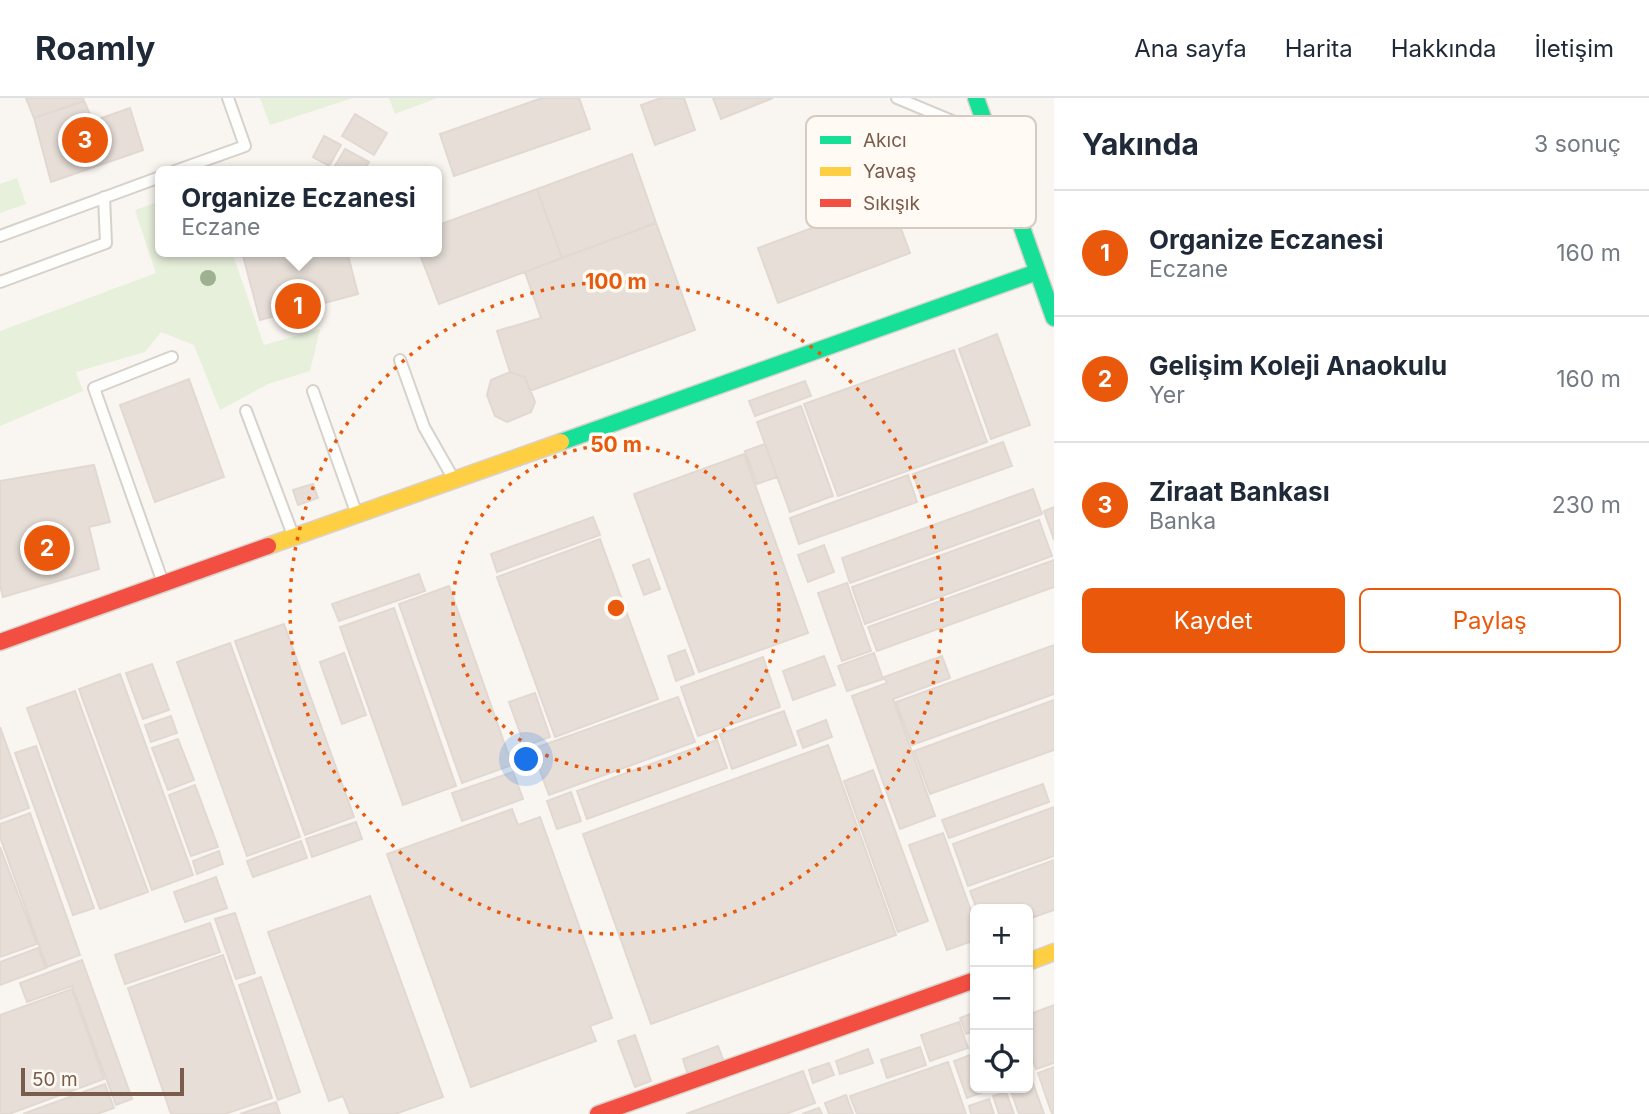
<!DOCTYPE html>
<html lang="tr">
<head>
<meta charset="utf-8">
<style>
  body { margin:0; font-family:Inter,sans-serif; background:#f2f2f3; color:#1f2937 }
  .controls { position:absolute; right:21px; bottom:21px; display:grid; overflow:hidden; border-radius:10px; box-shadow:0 2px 5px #0004 }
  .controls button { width:63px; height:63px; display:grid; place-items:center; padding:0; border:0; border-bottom:2px solid #e0e1e3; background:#fff; color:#1f2937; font:35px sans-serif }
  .scale { position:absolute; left:21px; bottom:18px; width:163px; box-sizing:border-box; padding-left:7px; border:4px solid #7a5c4d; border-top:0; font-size:19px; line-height:24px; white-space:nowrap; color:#7a5c4d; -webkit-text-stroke:5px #fffaf3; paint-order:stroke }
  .you { position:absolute; left:527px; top:662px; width:24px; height:24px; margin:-18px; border:5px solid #fff; border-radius:50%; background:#1a73e8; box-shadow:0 0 0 10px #1a73e833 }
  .badge { display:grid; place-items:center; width:46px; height:46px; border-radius:50%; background:#ea580c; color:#fff; font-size:23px; font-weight:700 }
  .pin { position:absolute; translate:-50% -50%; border:4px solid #fff; box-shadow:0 2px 7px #0006 }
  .popup { position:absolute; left:155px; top:68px; width:287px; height:91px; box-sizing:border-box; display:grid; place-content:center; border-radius:10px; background:#fff; filter:drop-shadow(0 2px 5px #0005); font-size:23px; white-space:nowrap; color:#747a83 }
  .popup b { font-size:26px; color:#1f2937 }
  .popup::after { content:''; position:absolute; left:50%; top:100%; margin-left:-14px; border:14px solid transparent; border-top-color:#fff }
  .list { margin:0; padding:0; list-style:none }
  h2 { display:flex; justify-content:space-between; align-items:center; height:91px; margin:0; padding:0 28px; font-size:30px }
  h2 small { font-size:23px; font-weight:400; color:#747a83 }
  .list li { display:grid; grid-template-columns:46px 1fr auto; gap:21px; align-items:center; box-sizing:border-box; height:126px; padding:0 28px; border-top:2px solid #e0e1e3 }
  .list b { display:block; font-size:26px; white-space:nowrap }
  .list p { margin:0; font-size:23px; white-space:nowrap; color:#747a83 }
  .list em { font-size:23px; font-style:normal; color:#747a83 }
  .actions { display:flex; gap:14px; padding:21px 28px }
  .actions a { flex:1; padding:16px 0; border:2px solid #ea580c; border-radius:10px; text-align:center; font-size:24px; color:#ea580c }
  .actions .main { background:#ea580c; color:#fff }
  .icon { flex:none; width:38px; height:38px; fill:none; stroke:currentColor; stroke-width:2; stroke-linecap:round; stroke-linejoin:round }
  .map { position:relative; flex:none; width:1054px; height:1016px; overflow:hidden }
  header { display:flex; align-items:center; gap:42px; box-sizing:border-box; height:98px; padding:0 35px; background:#fff; border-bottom:2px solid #e0e1e3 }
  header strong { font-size:33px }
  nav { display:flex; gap:38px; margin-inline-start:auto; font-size:24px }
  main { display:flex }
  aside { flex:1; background:#fff }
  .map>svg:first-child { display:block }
</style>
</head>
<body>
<header>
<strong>Roamly</strong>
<nav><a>Ana sayfa</a><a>Harita</a><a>Hakkında</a><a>İletişim</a></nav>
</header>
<main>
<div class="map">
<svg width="1054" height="1016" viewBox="0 0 1054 1016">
  <rect width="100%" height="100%" fill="#f9f5f0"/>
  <!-- green -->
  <path fill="#e7f0db" d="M260,0H353L270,27Z
    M389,0H437L395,16Z
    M17,80L26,106L0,115V86Z
    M160,103V154H232L264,247L320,231L310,273L268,286L220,312L194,247L161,234L145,254L76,274L83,293L0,328V233L156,175L135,112Z"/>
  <!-- building -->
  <path fill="#e6ded7" stroke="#e2d8d2" stroke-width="2" d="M26,0H83L84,3L34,20Z
    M542,0H579L590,31L454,78L440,36Z
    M661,0H684L695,32L655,47L641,7Z
    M713,0H773L721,21Z
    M84,3L93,23L130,10L143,52L51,84L34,20Z
    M355,16L387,35L374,57L342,38Z
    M324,38L341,47L329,68L313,59Z
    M345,51L369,64L364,73H332Z
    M632,56L656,125L562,160L537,91Z
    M537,91L562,160L439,206L419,154H436V128Z
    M890,101L910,155L778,205L758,150Z
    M656,125L695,232L530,293L525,279L510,274L497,233L541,220L525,174Z
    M242,154H347L358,196L260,222Z
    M997,236L1030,327L991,341L959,251Z
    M954,252L987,344L838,398L804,306Z
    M510,274L525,279L535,304L531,314L507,324L495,318L487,297L491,282Z
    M189,281L224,379L155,404L120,307Z
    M805,283L811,298L755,318L749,303Z
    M801,308L833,398L790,414L757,324Z
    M1003,344L1012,368L922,400L913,376Z
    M765,346L777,379L757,386L745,353Z
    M744,356L808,535L699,574L634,396Z
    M94,367L110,424L89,429L99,471L3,499L0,487V383Z
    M908,377L917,404L799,446L790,420Z
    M313,386L318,400L298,407L293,392Z
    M1033,391L1042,416L850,485L842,460Z
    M1054,409V442L1044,413Z
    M593,419L600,437L497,474L491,456Z
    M1039,422L1052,458L865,526L852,489Z
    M600,441L658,601L555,639L497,479Z
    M824,447L834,474L808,484L798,457Z
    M649,461L660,491L644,497L633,467Z
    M1054,462V489L877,553L868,529Z
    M419,476L425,493L339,523L332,506Z
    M847,485L871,553L842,563L818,495Z
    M449,488L512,667L462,685L399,506Z
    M394,510L456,688L403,707L340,529Z
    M284,526L354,719L305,737L235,543Z
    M230,545L300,739L247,758L177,564Z
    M1054,547V596L912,647L896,604Z
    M685,552L694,576L676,583L668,558Z
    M344,555L366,617L342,626L320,564Z
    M874,555L883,581L847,593L838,568Z
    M824,558L835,587L793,602L783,573Z
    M942,558L950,580L893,601L935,718L900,731L852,598L887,585L884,579Z
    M763,559L780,609L698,638L681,589Z
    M152,566L169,612L143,621L126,575Z
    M120,576L193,777L152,792L79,591Z
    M75,593L148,794L100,811L27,610Z
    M535,595L550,639L525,648L509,604Z
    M678,599L695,644L549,697L532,651Z
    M1054,602V652L930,696L914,653Z
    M784,613L796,647L732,671L720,636Z
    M171,618L177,635L151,644L145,627Z
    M826,622L832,639L803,650L797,633Z
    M0,629L29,710L0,721Z
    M178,641L194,682L168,692L152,650Z
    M717,642L727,670L587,721L577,693Z
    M828,647L896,837L651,926L583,736Z
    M36,648L94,810L73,817L15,655Z
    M873,672L928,823L898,834L844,683Z
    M513,674L523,701L462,723L452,695Z
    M1043,686L1049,704L949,740L942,722Z
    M195,687L218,749L191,758L169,697Z
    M571,694L581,723L557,731L547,703Z
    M1054,709V758L968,788L953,746Z
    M512,711L518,727L540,719L612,920L590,928L596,943L471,989L387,756Z
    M30,715L80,857L47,869L0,739V726Z
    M356,724L362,741L312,759L306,741Z
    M943,735L975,824V842L947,852L909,747Z
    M301,743L307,760L253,779L247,763Z
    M0,749L37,846L0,859Z
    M219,753L223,766L197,776L193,763Z
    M1054,762V812L1028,821V811H977L970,793Z
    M216,779L227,810L185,824L174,794Z
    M370,798L443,999L395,1016H350L343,998L329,1003L268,834Z
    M235,815L255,875L236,881L215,821Z
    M210,825L220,854L125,886L115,857Z
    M38,850L46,870L0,887V864Z
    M223,857L272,1000L225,1016H171L128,890Z
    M82,862L132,1001L116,1007L72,888L27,904L20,885Z
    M261,879L300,994L278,1002L239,887Z
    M72,891L104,981L9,1016H0V917Z
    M1054,907V965L1036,971L1028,948V917Z
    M973,915L975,933L966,936L960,920Z
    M959,924L968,950L930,963L921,937Z
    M635,937L651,983L635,989L618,943Z
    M718,948L724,964L688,977L683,961Z
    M920,949L926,967L887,980L881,962Z
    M868,951L873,965L840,976L836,963Z
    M970,957L975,972V990H982L983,994L967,1000L954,963Z
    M948,964L966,1016H857L850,998Z
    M829,965L834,977L813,985L809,972Z
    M1054,969V1016H1052L1038,975Z
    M803,973L815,1005L786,1016H686Z
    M1033,985L1044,1016H1019L1011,993L1028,990V987Z
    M105,986L114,1010L97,1016H23Z
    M1006,994L1014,1016H999L993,998Z
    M846,997L853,1016H829L825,1005Z
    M989,1001L994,1016H971L969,1008Z
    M276,1004L280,1016H240Z
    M819,1010L822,1016H802Z"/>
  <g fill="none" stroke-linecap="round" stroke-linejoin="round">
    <defs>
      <path id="lane" d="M897,0L981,35
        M175,73L245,48L228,0
        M0,138L160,79
        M0,184L106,145L104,99
        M400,262L424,329L453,380
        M313,293L356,414
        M246,313L293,437
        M162,482L94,290L172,259"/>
      <path id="fast" d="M976,0L1054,220
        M561,344L1037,174"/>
      <path id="slow" d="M268,448L561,344
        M1028,864L1054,854"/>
      <path id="jam" d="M0,544L268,448
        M598,1016L975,882"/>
    </defs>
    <!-- lane casing -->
    <use href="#lane" stroke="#d7d1cb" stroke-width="14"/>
    <!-- fast casing -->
    <use href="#fast" stroke="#d9d2cb" stroke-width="19"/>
    <!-- slow casing -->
    <use href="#slow" stroke="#d9d2cb" stroke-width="19"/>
    <!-- jam casing -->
    <use href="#jam" stroke="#d9d2cb" stroke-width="19"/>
    <!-- lane -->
    <use href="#lane" stroke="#fefefd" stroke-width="10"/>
    <!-- fast -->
    <use href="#fast" stroke="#16e098" stroke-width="16"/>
    <!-- slow -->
    <use href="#slow" stroke="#ffcf43" stroke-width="16"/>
    <!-- jam -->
    <use href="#jam" stroke="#f24e42" stroke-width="16"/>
  </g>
  <!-- trees -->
  <circle fill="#9eb190" cx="208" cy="180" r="8"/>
  <!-- distance rings -->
  <g fill="none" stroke="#e8590c" stroke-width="3.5" stroke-dasharray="3.5 7">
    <circle cx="616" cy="510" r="163"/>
    <circle cx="616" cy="510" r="326"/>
  </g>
  <!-- legend -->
  <rect x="806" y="18" width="230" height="112" rx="10" fill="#fffaf3" stroke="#d7cbc1" stroke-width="2"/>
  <rect x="820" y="38" width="31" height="8" fill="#16e098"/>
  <rect x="820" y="69" width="31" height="9" fill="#ffcf43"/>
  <rect x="820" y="101" width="31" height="8" fill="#f24e42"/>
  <g font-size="19" fill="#7a5c4d">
    <text x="863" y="49">Akıcı</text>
    <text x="863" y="80">Yavaş</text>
    <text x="863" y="112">Sıkışık</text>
  </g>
  <circle cx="616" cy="510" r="10" fill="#e8590c" stroke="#fffaf3" stroke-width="3.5"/>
  <g font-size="21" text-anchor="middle" font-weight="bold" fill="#e8590c" stroke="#fffaf3" stroke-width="7" stroke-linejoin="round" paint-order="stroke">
    <text x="616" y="191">100 m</text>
    <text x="616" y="354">50 m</text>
  </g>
</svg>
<div class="controls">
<button>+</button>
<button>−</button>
<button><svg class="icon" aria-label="locate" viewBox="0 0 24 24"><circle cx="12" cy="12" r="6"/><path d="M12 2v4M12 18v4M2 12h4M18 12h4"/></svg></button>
</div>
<div class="scale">50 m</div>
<div class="you"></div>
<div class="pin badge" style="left:298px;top:208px">1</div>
<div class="popup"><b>Organize Eczanesi</b>Eczane</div>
<div class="pin badge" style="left:47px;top:450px">2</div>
<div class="pin badge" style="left:85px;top:42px">3</div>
</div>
<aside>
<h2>Yakında<small>3 sonuç</small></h2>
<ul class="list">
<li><span class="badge">1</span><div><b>Organize Eczanesi</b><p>Eczane</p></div><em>160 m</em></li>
<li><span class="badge">2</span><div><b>Gelişim Koleji Anaokulu</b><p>Yer</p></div><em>160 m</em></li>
<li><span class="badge">3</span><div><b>Ziraat Bankası</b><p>Banka</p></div><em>230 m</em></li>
</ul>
<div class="actions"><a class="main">Kaydet</a><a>Paylaş</a></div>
</aside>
</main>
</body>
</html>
